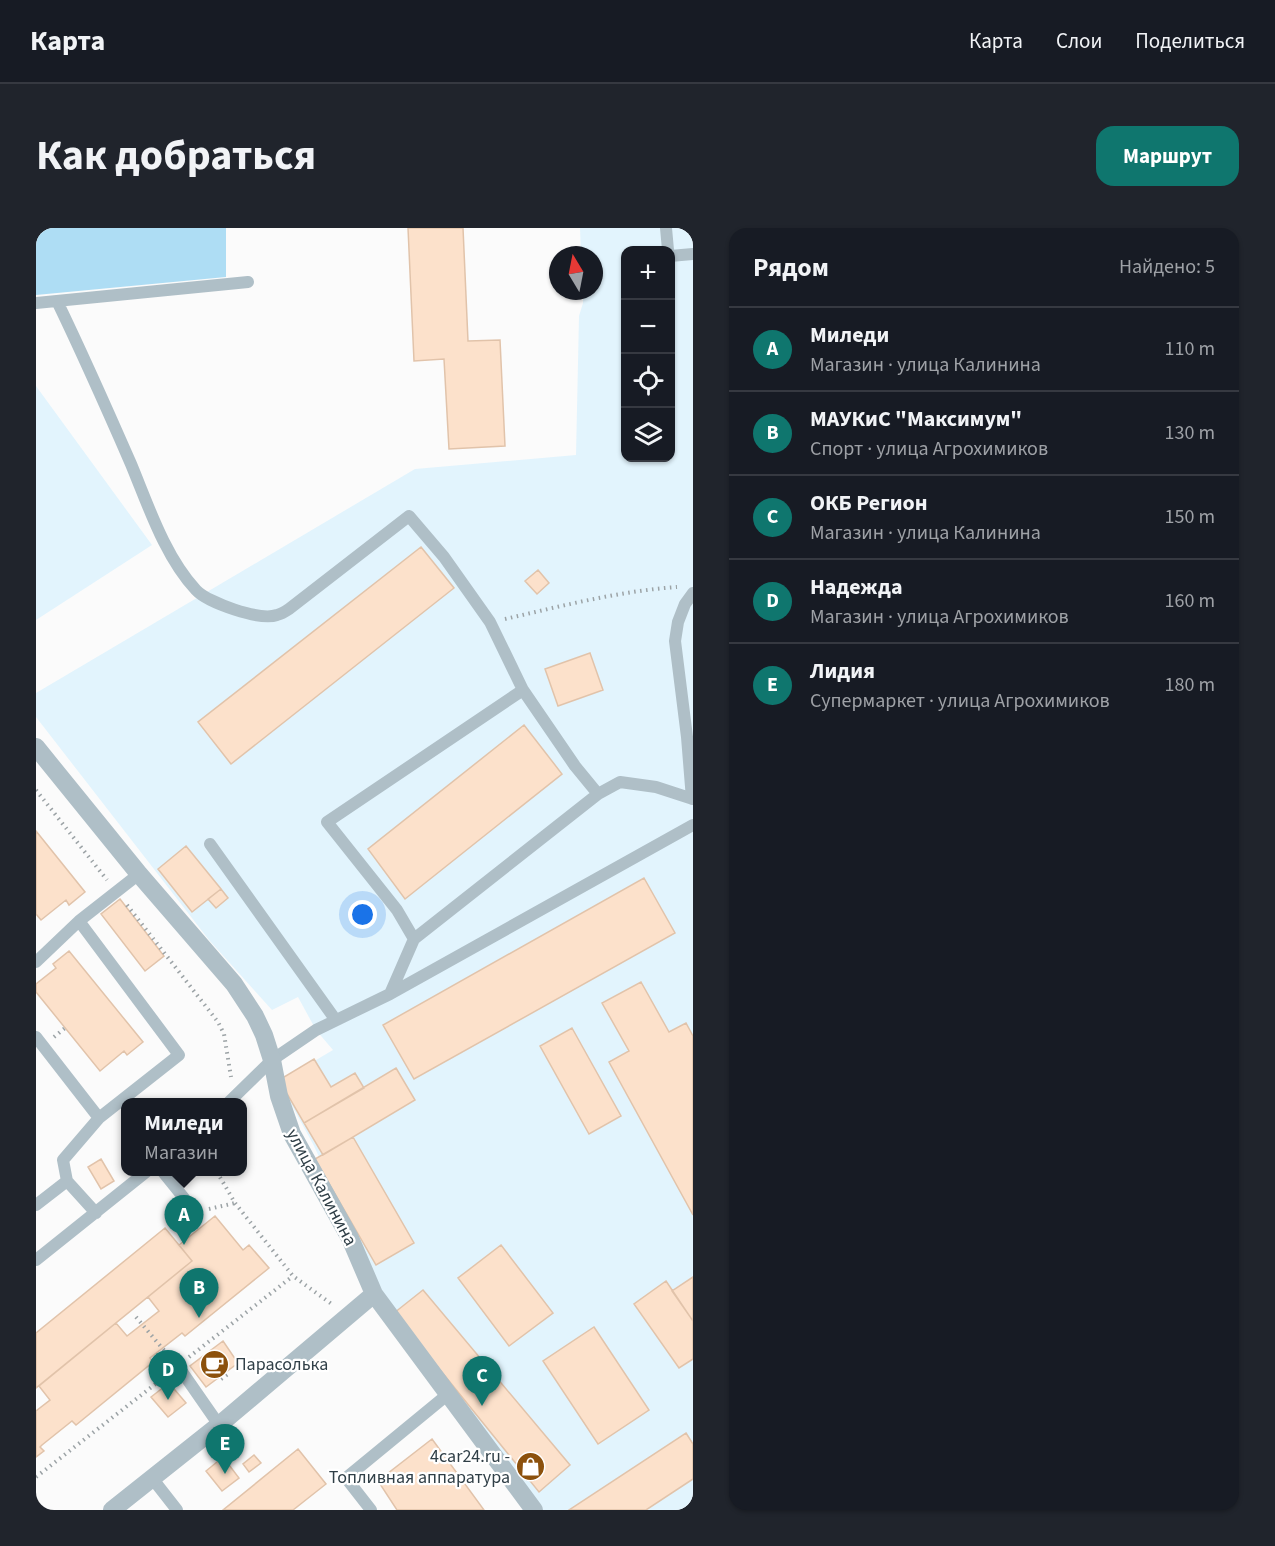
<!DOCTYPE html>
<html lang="ru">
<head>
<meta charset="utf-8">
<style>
  body { margin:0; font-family:"Source Sans 3",sans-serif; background:#20242c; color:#f1f3f6 }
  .controls { position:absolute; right:18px; top:18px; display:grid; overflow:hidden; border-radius:12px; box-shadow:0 2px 4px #0004 }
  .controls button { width:54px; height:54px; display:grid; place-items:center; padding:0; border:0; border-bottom:2px solid #363941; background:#171b24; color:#f1f3f6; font:30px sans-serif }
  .compass { position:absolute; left:513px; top:18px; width:54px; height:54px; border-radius:50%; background:#171b24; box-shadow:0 2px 4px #0004; rotate:350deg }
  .you { position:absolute; left:327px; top:687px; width:21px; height:21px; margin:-15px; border:4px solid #fff; border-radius:50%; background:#1a73e8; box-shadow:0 0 0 9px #1a73e833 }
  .badge { display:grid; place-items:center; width:39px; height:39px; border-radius:50%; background:#0f766e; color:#fff; font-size:20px; font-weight:700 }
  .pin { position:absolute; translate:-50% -50px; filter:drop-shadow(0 2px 3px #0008) }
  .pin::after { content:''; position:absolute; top:32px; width:21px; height:18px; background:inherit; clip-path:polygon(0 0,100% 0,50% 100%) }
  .popup { position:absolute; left:85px; top:870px; width:126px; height:78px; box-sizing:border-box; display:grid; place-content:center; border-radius:12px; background:#171b24; filter:drop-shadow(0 2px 4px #0005); font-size:20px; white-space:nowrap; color:#9ea1a6 }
  .popup b { font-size:22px; color:#f1f3f6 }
  .popup::after { content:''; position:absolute; left:50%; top:100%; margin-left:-12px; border:12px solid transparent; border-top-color:#171b24 }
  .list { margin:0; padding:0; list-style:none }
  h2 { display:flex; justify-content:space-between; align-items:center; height:78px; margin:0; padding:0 24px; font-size:26px }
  h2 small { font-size:20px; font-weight:400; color:#9ea1a6 }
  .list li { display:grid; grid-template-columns:39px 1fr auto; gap:18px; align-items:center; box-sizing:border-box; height:84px; padding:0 24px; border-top:2px solid #363941 }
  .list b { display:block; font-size:22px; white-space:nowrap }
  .list p { margin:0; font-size:20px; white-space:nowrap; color:#9ea1a6 }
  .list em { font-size:20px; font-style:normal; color:#9ea1a6 }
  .icon { flex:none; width:33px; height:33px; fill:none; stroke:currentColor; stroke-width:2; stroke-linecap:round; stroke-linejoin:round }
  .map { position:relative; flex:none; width:657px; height:1282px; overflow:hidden; border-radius:18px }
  header { display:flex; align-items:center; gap:36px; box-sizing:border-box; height:84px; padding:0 30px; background:#171b24; border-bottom:2px solid #363941 }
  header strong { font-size:28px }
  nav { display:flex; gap:33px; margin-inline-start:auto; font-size:21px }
  .intro { display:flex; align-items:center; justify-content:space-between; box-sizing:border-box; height:144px; padding:0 36px }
  h1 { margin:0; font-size:42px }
  .button { padding:15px 27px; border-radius:18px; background:#0f766e; color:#fff; font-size:21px; font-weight:700 }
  main { display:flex; gap:36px; padding:0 36px }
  aside { flex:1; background:#171b24; border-radius:18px; box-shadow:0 2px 4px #0004 }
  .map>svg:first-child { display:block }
</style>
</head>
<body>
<header>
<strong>Карта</strong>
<nav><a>Карта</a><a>Слои</a><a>Поделиться</a></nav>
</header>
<div class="intro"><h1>Как добраться</h1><a class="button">Маршрут</a></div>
<main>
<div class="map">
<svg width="657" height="1282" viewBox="0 0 657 1282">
  <rect width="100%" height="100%" fill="#fbfbfb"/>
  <!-- built -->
  <path fill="#e2f4fd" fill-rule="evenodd" d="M544,0H657V1282H507L357,1086L277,916L243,854L297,822L280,802L262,769L236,782L173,712L0,489V465L379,241L540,227L543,88L547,75V63H558V27H545ZM590,22H634V230H590Z
    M0,158L116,317L0,392Z"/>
  <!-- green -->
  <path fill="#aeddf4" d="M0,0H190V49L0,67Z"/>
  <!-- building -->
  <path fill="#fce1cb" stroke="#e1c3aa" stroke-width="1.5" d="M372,0H427L432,113L464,112L469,218L413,221L408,131L378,133Z
    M385,319L418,360L195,536L162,494Z
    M502,342L513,355L501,366L489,353Z
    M554,425L567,462L522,478L509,441Z
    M488,497L526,546L369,671L332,621Z
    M0,603L49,664L33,677L30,672L5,692L0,686Z
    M150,618L185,661L156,684L122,641Z
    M608,650L639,705L378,851L347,797Z
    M185,661L192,670L180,680L172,671Z
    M84,671L128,728L109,743L65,686Z
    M33,723L107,814L91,827L88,823L64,843L0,764V756L20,740L17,736Z
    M605,754L633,804L650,795L657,808V987L573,834L593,823L566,775Z
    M536,800L585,888L553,906L504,818Z
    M278,831L295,859L319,845L328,860L268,895L243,852Z
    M360,840L379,872L287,927L268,895Z
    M317,909L378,1015L340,1037L279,931Z
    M65,931L78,953L65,961L52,939Z
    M179,988L207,1022L213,1017L233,1040L149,1108L146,1105L114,1130L117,1134L40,1197L36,1193L6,1217L4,1219L8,1223L0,1229V1183L14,1172L3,1158L80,1095L91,1108L123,1083L112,1069L156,1033L143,1017Z
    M129,1000L156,1033L0,1160V1105Z
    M465,1017L517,1085L473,1118L422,1050Z
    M657,1049V1093L636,1063Z
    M630,1053L657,1093V1131L643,1140L598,1076Z
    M387,1062L534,1237L503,1264L358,1085Z
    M558,1099L613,1182L562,1216L507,1133Z
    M187,1113L202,1135L170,1159L154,1138Z
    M133,1155L150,1175L132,1189L115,1169Z
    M650,1205L657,1216V1251L610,1282H533Z
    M396,1211L448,1282H361L342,1253Z
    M262,1221L290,1256L257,1282H187Z
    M218,1227L225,1235L213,1244L207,1236Z
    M187,1229L203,1250L186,1263L170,1243Z"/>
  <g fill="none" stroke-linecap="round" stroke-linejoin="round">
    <!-- path -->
    <path stroke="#9ca3a6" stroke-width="4" stroke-dasharray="1.5 4.5" stroke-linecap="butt" d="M469,391C526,378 583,363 641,359
      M0,562L71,652
      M91,677L182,794L188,806L195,849
      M18,809L29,800
      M181,944L199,975L257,1048L297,1077
      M173,981L199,975
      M100,1089L132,1127
      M153,1129L257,1048
      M185,1151L192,1146
      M0,1249L131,1147"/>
    <!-- service -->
    <path stroke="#afbfc7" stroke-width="12" d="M630,0L632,22
      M634,28L657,26
      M21,73C47,127 71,181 95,236C112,277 129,329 160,362C172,375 224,393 241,387C245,386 250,383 253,381L373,288L408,329L454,394L487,462
      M0,75L212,54
      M562,566L584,554L620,559L657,571
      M656,571L651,509L639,413L642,394L649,376L657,365
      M174,616L299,791
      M0,734L43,693L103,646
      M354,766L378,711L361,682L291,594L487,462L539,538L562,566L378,711
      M0,809L63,890L143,827L43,693
      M193,874L236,832L280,802L354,766L657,597
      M127,944L160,985
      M0,977L31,953
      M60,985L31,953L27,932L63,890
      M0,1032L110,944
      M142,1138L183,1197
      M116,1250L141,1282
      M335,1282L310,1250L411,1167"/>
    <!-- minor -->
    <path stroke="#afbfc7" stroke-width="18" d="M0,519L103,646L198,756L219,788L228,807L236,832L243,868L256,906L314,1010L338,1066L498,1282
      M76,1282L183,1197L338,1066"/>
  </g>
  <!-- icons -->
  <defs>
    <symbol id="cafe-disc" viewBox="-11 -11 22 22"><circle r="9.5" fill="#8c510d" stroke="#fff"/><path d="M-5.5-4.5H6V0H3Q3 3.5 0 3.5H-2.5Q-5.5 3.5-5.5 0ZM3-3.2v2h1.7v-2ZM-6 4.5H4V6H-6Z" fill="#fff"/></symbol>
    <symbol id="shop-disc" viewBox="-11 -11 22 22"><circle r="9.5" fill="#8c510d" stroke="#fff"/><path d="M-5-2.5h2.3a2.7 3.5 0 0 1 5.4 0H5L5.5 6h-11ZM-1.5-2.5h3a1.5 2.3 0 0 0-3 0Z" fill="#fff"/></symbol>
  </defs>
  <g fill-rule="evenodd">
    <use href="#cafe-disc" x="162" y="1120" width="33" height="33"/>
    <use href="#shop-disc" x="478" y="1222" width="33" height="33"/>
  </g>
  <g text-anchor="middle" stroke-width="4.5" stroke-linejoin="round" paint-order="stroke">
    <!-- street labels -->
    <g font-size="18" fill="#303f47" stroke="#fff">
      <text transform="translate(286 959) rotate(62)" y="6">улица Калинина</text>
    </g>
    <!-- poi labels -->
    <g font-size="18" fill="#303f47" stroke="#fff" text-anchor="start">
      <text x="199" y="1142">Парасолька</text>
      <text x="474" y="1234" text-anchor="end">4car24.ru -<tspan x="474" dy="21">Топливная аппаратура</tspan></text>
    </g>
  </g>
</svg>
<div class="controls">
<button>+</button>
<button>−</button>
<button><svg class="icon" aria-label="locate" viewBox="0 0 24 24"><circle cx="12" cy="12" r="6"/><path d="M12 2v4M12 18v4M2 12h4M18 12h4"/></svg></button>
<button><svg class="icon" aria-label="layers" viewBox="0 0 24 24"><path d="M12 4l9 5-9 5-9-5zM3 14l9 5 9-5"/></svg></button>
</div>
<svg class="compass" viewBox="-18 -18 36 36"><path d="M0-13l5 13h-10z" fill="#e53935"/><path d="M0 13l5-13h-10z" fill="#9ea1a6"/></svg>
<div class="you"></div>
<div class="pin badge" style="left:148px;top:1017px">A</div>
<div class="popup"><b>Миледи</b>Магазин</div>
<div class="pin badge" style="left:163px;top:1090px">B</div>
<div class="pin badge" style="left:446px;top:1178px">C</div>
<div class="pin badge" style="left:132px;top:1172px">D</div>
<div class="pin badge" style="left:189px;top:1246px">E</div>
</div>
<aside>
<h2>Рядом<small>Найдено: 5</small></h2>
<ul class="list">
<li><span class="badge">A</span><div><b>Миледи</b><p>Магазин · улица Калинина</p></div><em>110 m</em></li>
<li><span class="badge">B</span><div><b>МАУКиС &quot;Максимум&quot;</b><p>Спорт · улица Агрохимиков</p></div><em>130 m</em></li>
<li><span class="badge">C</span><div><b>ОКБ Регион</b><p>Магазин · улица Калинина</p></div><em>150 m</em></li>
<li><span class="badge">D</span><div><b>Надежда</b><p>Магазин · улица Агрохимиков</p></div><em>160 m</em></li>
<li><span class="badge">E</span><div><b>Лидия</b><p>Супермаркет · улица Агрохимиков</p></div><em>180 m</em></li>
</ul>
</aside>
</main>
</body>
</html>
